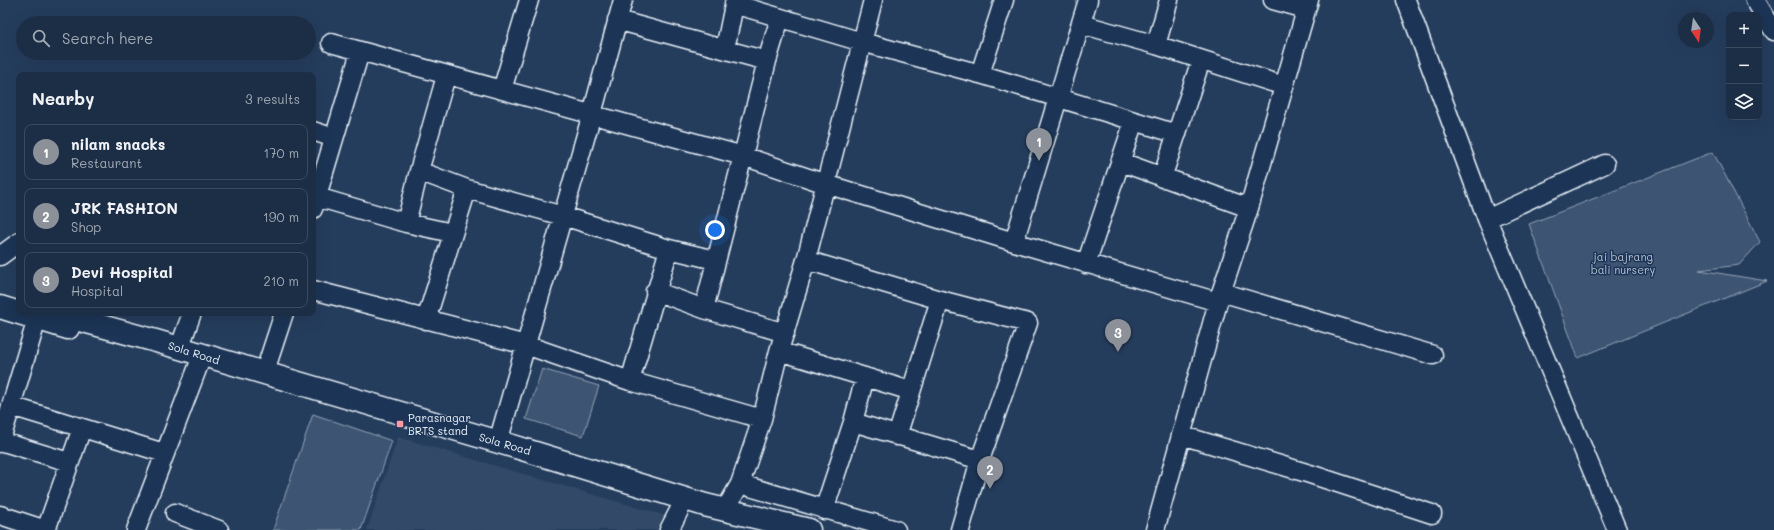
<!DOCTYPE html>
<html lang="en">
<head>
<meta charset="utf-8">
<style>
  body { margin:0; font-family:Mali,sans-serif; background:#25364d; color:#f1f3f6 }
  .controls { position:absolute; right:12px; top:12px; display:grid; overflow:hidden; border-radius:8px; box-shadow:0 4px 16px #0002 }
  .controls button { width:36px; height:36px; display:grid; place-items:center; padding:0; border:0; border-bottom:1px solid #3a4a5f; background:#1c2e46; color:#f1f3f6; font:20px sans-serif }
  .compass { position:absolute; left:1678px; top:12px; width:36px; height:36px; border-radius:50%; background:#1c2e46; box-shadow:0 4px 16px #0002; rotate:167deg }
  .you { position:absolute; left:715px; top:230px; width:14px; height:14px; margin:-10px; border:3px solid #fff; border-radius:50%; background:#1a73e8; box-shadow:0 0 0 6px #1a73e833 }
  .badge { display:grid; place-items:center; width:26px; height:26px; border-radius:50%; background:#8c9099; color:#fff; font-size:13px; font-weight:700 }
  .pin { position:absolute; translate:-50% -33px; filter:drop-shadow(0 1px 2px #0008) }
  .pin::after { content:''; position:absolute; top:21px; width:14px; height:12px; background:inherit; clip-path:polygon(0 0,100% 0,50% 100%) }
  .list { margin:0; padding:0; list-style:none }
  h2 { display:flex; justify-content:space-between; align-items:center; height:52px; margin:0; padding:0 16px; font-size:17px }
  h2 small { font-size:13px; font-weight:400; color:#a0a8b3 }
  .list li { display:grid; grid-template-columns:26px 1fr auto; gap:12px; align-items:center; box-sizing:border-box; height:56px; margin:0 8px 8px; padding:0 8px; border:1px solid #3a4a5f; border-radius:8px }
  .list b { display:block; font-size:15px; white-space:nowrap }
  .list p { margin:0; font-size:13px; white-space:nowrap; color:#a0a8b3 }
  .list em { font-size:13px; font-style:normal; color:#a0a8b3 }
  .icon { flex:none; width:22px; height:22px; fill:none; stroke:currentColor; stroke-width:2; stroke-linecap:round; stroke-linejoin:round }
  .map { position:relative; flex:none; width:1774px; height:530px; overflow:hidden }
  .search { position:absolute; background:#1c2e46; box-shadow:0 4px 16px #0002; left:16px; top:16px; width:300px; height:44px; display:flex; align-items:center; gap:10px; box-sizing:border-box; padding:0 14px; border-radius:22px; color:#a0a8b3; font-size:15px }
  .panel { position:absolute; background:#1c2e46; box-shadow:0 4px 16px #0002; left:16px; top:72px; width:300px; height:244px; border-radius:8px }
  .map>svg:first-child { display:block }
</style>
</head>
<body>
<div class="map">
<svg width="1774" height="530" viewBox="0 0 1774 530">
  <rect width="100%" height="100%" fill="#253d5d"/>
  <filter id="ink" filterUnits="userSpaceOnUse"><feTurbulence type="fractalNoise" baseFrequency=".025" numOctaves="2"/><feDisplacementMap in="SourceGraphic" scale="8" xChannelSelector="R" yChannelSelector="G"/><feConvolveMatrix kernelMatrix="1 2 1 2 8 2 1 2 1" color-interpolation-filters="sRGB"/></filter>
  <g filter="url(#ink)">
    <!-- built -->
    <path fill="#334a68" d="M398,437L666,516L659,530H367Z"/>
    <!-- green -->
    <path fill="#3e5472" stroke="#93a2b5" d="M1713,152L1760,242L1739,265L1699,270L1767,281L1578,358L1529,224Z
      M542,369L599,386L583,436L526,419Z
      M313,414L392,441L361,530H273Z"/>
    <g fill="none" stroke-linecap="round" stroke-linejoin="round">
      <defs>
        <path id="minor" d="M1273,0L1306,9
          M1406,0L1487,219L1617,530
          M1755,0L1774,31
          M734,4L862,42L980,74L1177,134
          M617,20L767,61
          M1081,24L1156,45L1284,86
          M331,43L743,156L826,184L1014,242L1218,302
          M1156,45L1169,0
          M725,49L735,0
          M980,74L1004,0
          M502,90L529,0
          M313,131L334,138
          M1121,162L1249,208
          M419,171L467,189L563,216L669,249L715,260
          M1162,178L1201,60
          M317,197L406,223L452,233
          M313,209L360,52
          M1487,219L1605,164
          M406,223L419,171L446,76
          M1014,242L1088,0
          M0,256L19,242
          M806,260L940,300L1028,323L980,460L960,530
          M1086,264L1134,121
          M313,290L526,345L630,381L762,419
          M655,291L704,309L785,333
          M1221,292L1433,355
          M704,309L767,61L780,18
          M426,320L467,189
          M179,349L192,313
          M779,351L911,391
          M264,374L284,313
          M630,381L669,249
          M11,406L164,453
          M853,422L980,460
          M1181,435L1310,474L1432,514
          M897,436L940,300
          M0,441L69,462
          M498,442L592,114L623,0
          M0,443L37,319
          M740,484L896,530
          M725,510L740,484L762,419L779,351L806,260L873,0
          M824,510L853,422L865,377
          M175,513L219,530
          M0,515L46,530
          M46,530L82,428
          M136,530L202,356
          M669,530L685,499
          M1155,530L1218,302L1249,208L1309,0"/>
        <path id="major" d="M0,307L68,328
          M54,313L156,341L519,448L705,505L809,530"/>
      </defs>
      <!-- minor casing -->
      <use href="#minor" stroke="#e8f1f8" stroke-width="21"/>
      <!-- major casing -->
      <use href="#major" stroke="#e8f1f8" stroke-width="25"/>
      <!-- minor -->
      <use href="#minor" stroke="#1d3557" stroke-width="18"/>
      <!-- major -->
      <use href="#major" stroke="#1d3557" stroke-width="22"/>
    </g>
  </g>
  <!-- markers -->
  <rect fill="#ff9aa2" stroke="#1d3557" stroke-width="1.5" x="396" y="420" width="8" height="8" rx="2"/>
  <g text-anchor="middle" stroke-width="3" stroke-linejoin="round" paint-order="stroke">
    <!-- park labels -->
    <g font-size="11" fill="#b5c2d0" stroke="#1d3557">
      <text x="1623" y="261">jai bajrang<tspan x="1623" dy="13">bali nursery</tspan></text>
    </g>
    <!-- street labels -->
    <g font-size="11" fill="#e8f1f8" stroke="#1d3557">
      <text transform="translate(194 353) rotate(17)" y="4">Sola Road</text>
      <text transform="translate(505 444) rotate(16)" y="4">Sola Road</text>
    </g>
    <!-- poi labels -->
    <g font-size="11" fill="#e8f1f8" stroke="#1d3557" text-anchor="start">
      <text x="408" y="422">Parasnagar<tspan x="408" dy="13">BRTS stand</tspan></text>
    </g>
  </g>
</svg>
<div class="controls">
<button>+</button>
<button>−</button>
<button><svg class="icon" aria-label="layers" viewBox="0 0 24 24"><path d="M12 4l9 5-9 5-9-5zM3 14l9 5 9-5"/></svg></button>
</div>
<svg class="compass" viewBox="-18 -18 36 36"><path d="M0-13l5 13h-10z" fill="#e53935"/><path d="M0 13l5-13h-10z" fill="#a0a8b3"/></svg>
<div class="you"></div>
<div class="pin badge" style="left:1039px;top:161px">1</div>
<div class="pin badge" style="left:990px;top:489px">2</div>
<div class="pin badge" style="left:1118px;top:352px">3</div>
<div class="search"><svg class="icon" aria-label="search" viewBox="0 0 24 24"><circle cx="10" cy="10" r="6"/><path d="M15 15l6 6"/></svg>Search here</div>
<section class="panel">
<h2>Nearby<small>3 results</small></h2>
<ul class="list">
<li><span class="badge">1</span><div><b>nilam snacks</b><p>Restaurant</p></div><em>170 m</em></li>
<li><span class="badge">2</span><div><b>JRK FASHION</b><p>Shop</p></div><em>190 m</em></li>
<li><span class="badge">3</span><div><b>Devi Hospital</b><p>Hospital</p></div><em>210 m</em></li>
</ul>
</section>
</div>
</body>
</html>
